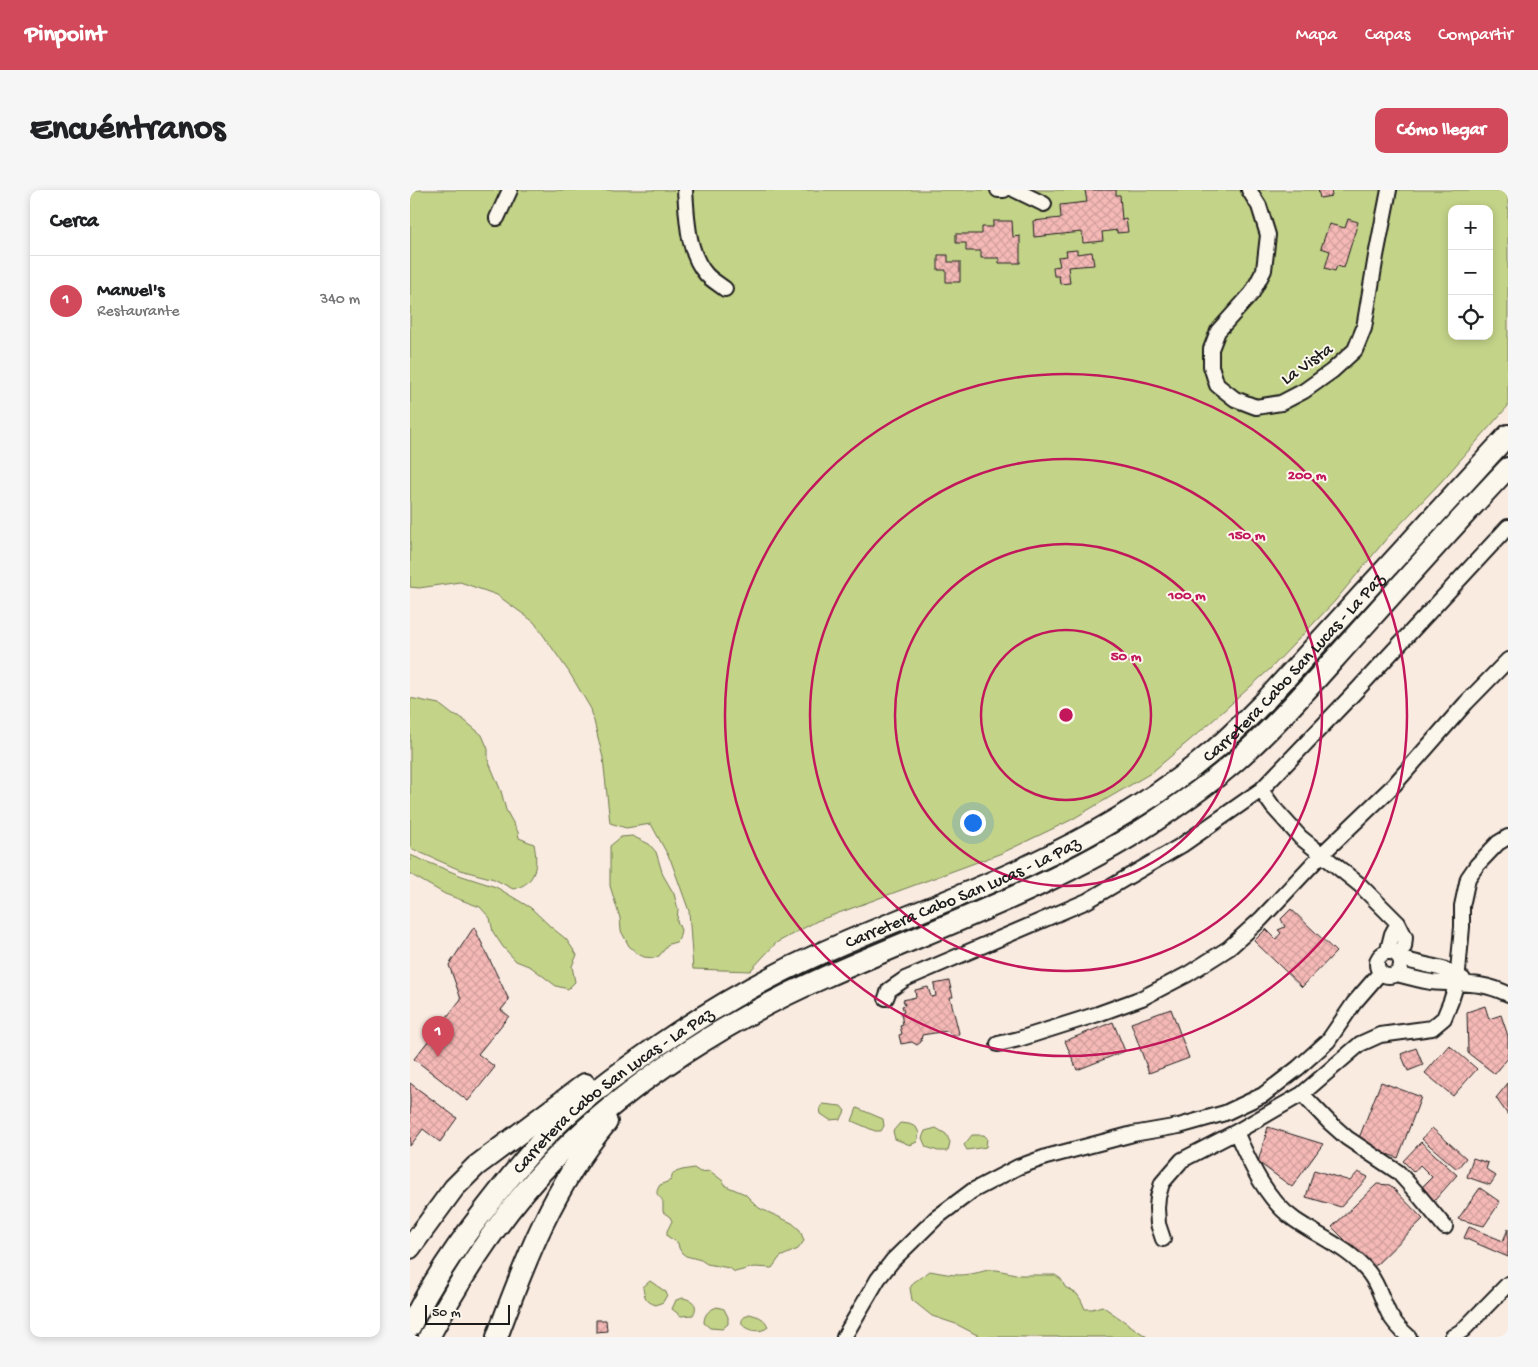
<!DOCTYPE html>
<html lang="es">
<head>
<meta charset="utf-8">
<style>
  body { margin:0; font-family:"Gochi Hand",sans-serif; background:#f6f6f6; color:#202124 }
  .controls { position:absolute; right:15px; top:15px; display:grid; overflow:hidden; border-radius:10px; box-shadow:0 2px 8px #0003 }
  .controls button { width:45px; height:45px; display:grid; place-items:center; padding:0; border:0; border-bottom:1px solid #e0e0e0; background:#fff; color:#202124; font:25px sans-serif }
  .scale { position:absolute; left:15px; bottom:12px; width:85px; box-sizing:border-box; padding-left:5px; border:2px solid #1c1c1c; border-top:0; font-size:14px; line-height:18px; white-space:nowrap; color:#1c1c1c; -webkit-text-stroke:4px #fbf7ec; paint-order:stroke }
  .you { position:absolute; left:562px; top:632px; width:18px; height:18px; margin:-12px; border:4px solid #fff; border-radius:50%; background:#1a73e8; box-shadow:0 0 0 8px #1a73e833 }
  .badge { display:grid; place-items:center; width:32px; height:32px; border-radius:50%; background:#d1495b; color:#fff; font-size:16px; font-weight:700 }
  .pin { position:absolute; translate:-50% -41px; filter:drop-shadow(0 1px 2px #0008) }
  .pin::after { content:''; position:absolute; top:26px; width:18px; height:15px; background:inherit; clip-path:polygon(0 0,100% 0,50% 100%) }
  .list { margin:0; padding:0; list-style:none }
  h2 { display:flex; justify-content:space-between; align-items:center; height:65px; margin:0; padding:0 20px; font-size:21px }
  h2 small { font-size:16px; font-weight:400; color:#757577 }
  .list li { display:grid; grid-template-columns:32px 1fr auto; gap:15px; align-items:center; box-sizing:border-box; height:90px; padding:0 20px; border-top:1px solid #e0e0e0 }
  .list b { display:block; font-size:19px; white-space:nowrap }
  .list p { margin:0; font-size:16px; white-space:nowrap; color:#757577 }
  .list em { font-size:16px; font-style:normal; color:#757577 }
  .icon { flex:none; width:28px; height:28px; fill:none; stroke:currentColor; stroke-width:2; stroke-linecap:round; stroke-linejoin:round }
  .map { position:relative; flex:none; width:1098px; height:1147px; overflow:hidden; border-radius:10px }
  header { display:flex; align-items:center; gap:30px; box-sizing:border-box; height:70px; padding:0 25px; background:#d1495b; color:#fff }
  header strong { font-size:24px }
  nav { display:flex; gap:28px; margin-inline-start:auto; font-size:18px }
  .intro { display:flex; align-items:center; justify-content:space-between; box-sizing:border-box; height:120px; padding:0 30px }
  h1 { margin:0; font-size:35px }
  .button { padding:12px 22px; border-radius:10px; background:#d1495b; color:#fff; font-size:18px; font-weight:700 }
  main { display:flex; gap:30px; padding:0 30px }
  aside { flex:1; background:#fff; border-radius:10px; box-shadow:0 2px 8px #0003 }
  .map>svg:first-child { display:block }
</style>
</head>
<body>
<header>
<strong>Pinpoint</strong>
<nav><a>Mapa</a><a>Capas</a><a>Compartir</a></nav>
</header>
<div class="intro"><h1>Encuéntranos</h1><a class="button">Cómo llegar</a></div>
<main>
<aside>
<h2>Cerca<small></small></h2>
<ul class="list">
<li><span class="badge">1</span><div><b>Manuel's</b><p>Restaurante</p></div><em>340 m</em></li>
</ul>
</aside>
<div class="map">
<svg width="1098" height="1147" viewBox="0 0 1098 1147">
  <defs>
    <pattern id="building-cross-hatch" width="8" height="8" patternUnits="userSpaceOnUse" patternTransform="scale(1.25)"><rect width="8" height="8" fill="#f5b9b6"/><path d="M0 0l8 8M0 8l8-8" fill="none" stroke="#d19e9c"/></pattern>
  </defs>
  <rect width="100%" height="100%" fill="#faebe1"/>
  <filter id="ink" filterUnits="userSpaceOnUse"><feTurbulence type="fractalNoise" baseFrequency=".02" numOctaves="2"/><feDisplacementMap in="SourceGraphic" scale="10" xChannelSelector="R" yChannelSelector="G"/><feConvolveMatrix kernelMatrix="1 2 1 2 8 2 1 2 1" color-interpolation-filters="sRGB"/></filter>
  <g filter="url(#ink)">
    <!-- grass -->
    <path fill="#c3d388" stroke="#707852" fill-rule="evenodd" d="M0,0H1098V216L1030,293L977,348L925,411L861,478L800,533L741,583L661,630L592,663L407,731L366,753L340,781L283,779L279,721L261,671L241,634L216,638L200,633L193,568L181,519L159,482L124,432L87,405L50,392L9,398L0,397ZM1042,19H1079V146H1042Z
      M0,508L29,514L43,525L49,526L72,545L78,559V570L91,601L96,620L108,642L109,648L124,654C128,674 127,694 103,699L84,689L50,680L0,658Z
      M222,646L239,654L246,662L253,685L264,704L268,719L267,731L271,740L269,749L266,752L259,754L249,766L244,768L234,767L228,764L219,756L211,741L210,728L200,696V656L211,647Z
      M0,665L52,686L86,697L121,718L141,737L156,749L167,765L162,776L165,792L158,799L146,796L121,777L106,771L93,757L83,742L80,728L70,717L35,704L0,684Z
      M413,914L431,916L435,921L431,929L420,930L411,924L410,919Z
      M447,918L473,929L474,936L471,941H465L442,931Z
      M490,933L499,934L506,937L509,943L507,952L500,955L485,949L483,941Z
      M526,938L536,944L540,952L538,961H528L516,957L512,948L515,941Z
      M562,945H574L577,948L576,957L557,960L554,955Z
      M284,978L290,982L300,981L313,991L316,996L335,1004L349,1018L382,1033L390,1040L394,1051L388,1059L370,1067L362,1078L344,1077L325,1082L319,1078L297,1074L291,1070L276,1066L272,1063L269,1058L268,1053L257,1046V1041L262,1031L260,1027L253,1022C253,1019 253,1016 253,1013C252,1005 242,1007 250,995L261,990L263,983L272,980Z
      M578,1080H587L610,1085H645L651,1089L655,1097L667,1104L671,1110L675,1119H682L692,1116L737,1147H571L546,1134L522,1126L502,1110L500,1098L504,1092L520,1081C546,1086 553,1087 578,1080Z
      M240,1091L256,1102L257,1105L253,1112L246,1115C236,1112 234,1107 233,1097Z
      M273,1108C283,1110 289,1115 283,1125L271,1126L262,1119L266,1110Z
      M307,1117L314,1119L318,1127V1134L312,1139L300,1138L294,1133C294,1124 299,1120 307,1117Z
      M339,1124C348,1126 355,1128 358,1137C348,1147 318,1135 339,1124Z"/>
    <!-- building -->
    <path fill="url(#building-cross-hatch)" stroke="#1c1c1c" d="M675,0H706V5H710L712,30L716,29L718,42L707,43V40L692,42L693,51L673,53L672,42L624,47L623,31L651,28L650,15L677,12Z
      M908,0H921L922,6L910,8Z
      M938,29L948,32L934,78L927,76L925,81L915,78L920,61L911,58L919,34L935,38Z
      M583,31H602L603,47L610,46V73H589V68H571V61H556V53H546V44H572V37H583Z
      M667,60V64L682,62L684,75L658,77L660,93L650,94L649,86H644L643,77L650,76L648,67L657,66L656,61Z
      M528,65H538V72H550V92H536V80H528Z
      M881,719L926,762L892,797L844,751L856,739L866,749L871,743L868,740L875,737L871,729Z
      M64,737L99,810L91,820L99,826L68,864L85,877L58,911L4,869L51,809L39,775Z
      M539,791L543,807H540L549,843L547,846H543L537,841L512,845L511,852L507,855L502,852L491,854L489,845L492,844L490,836L493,835L491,823L494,822L492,816L495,815L493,810L506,807L505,800L518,797L521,807L526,806L524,794Z
      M1075,816L1079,829L1091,825L1098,846V868L1085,884L1058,863L1057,822Z
      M761,819L779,868L739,883L721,833Z
      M703,832L715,861L667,880L655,851Z
      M1039,855L1067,879L1043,906L1015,883Z
      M1006,858L1013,875L998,881L991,864Z
      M971,892L1011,907L988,968L947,953Z
      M0,893L47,928L30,952L13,939L0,956Z
      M1098,893V925L1086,908Z
      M858,937L913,954L882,997L848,972Z
      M1022,938L1056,968L1047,979L1012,949Z
      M1011,952L1047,985L1024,1011L1011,998L1022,987L1010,975L1004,982L993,971Z
      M1063,968L1078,973L1076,979L1086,986L1080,995L1057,987Z
      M904,980L940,991L948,982L958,987L931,1017L896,1007Z
      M967,994L980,995L1013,1029L963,1078L922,1037Z
      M1070,998L1090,1012L1074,1036L1048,1029Z
      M1059,1037L1093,1051L1098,1039V1067L1054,1048Z
      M186,1130H196L197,1141L186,1142Z"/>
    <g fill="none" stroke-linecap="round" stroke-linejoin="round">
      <defs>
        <path id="minor" d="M275,0C277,27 277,62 296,84C301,90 309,94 315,99
          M588,0H594
          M605,0L634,14
          M839,0L849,16L858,45L854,80L842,103L808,141L801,159V176L807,195L825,209L846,217L871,213L894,201L922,181L945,160L954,138L966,66L979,0
          M87,28L100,0
          M851,600L863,617L890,647L950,695L988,733L995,747L994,757L988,764
          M978,760L982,744L988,733
          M967 774a12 12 0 1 1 24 0a12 12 0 1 1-24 0Z
          M991,769L1033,779L1053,789
          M987,784C998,787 1010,790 1021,792C1051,795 1069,790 1098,804
          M476,808L479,800L495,789L677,711L772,655L851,600L947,500L1098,337
          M588,854L609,849L688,824L732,808L778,784L819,758L851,729L911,665L984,595L1056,513L1098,470
          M892,904L919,932L937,948L988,982L1006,1002L1035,1037
          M826,942C840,973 856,1010 885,1030C910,1047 940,1059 959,1083C969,1096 972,1110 979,1124C984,1133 991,1140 999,1147
          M753,1049L748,1034L747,1018L748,1007L752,993L772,970L826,942L892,904L950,854L970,845L1022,838L1034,828L1041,811L1047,792L1052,737V716L1058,688L1067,675L1088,653L1098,647
          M434,1147L468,1089L483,1070L526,1028L562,1001L608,977L636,967L723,944L769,936L815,923L853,905L888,878L918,851L944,813L970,783
          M1042,1147L1053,1140L1098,1094"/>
        <g id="highway">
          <path d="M0,1058L44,998L66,976L175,894"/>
          <path id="s1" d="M0,1137C20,1094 47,1055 76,1018C100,987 125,955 154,928C183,901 216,878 249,855C300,820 353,789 409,764C477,733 547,709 615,677C680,647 749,607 804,560C822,545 838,528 855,511L1098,245"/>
          <path d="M19,1147C54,1081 97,1016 150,963C221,891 323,827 415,787C525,738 641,699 742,633C772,613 801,593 828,569C870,532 907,488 945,446C996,389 1046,333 1098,278"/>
          <path d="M87,1147C115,1071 144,995 197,932"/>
        </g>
      </defs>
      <!-- minor casing -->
      <use href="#minor" stroke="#1c1c1c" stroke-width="18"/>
      <!-- highway casing -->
      <use href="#highway" stroke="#1c1c1c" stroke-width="24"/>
      <!-- minor -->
      <use href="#minor" stroke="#fbf7ec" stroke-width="14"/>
      <!-- highway -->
      <use href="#highway" stroke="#fbf7ec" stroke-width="20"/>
    </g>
  </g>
  <!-- distance rings -->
  <g fill="none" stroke="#c2185b" stroke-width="2.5">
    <circle cx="656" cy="525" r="85"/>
    <circle cx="656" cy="525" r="171"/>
    <circle cx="656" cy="525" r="256"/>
    <circle cx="656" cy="525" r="341"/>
  </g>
  <g text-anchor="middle" stroke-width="4" stroke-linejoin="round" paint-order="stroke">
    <!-- street labels -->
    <g font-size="18" fill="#1c1c1c" stroke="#fbf7ec">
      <text transform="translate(896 173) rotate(-35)" y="6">La Vista</text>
      <text dy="6" stroke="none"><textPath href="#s1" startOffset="1126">Carretera Cabo San Lucas - La Paz</textPath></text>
      <text dy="6" stroke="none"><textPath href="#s1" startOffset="721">Carretera Cabo San Lucas - La Paz</textPath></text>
      <text dy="6" stroke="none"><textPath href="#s1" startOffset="316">Carretera Cabo San Lucas - La Paz</textPath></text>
    </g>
  </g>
  <circle cx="656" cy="525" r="8" fill="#c2185b" stroke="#fbf7ec" stroke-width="2.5"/>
  <g font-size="15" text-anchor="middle" font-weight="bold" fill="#c2185b" stroke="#fbf7ec" stroke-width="4" stroke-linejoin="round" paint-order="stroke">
    <text x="897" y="289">200 m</text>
    <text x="837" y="349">150 m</text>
    <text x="777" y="409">100 m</text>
    <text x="716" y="470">50 m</text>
  </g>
</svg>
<div class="controls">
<button>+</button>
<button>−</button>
<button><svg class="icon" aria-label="locate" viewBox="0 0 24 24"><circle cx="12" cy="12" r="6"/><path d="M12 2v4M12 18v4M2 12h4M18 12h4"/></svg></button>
</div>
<div class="scale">50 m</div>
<div class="you"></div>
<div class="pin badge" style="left:28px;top:867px">1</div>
</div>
</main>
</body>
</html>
